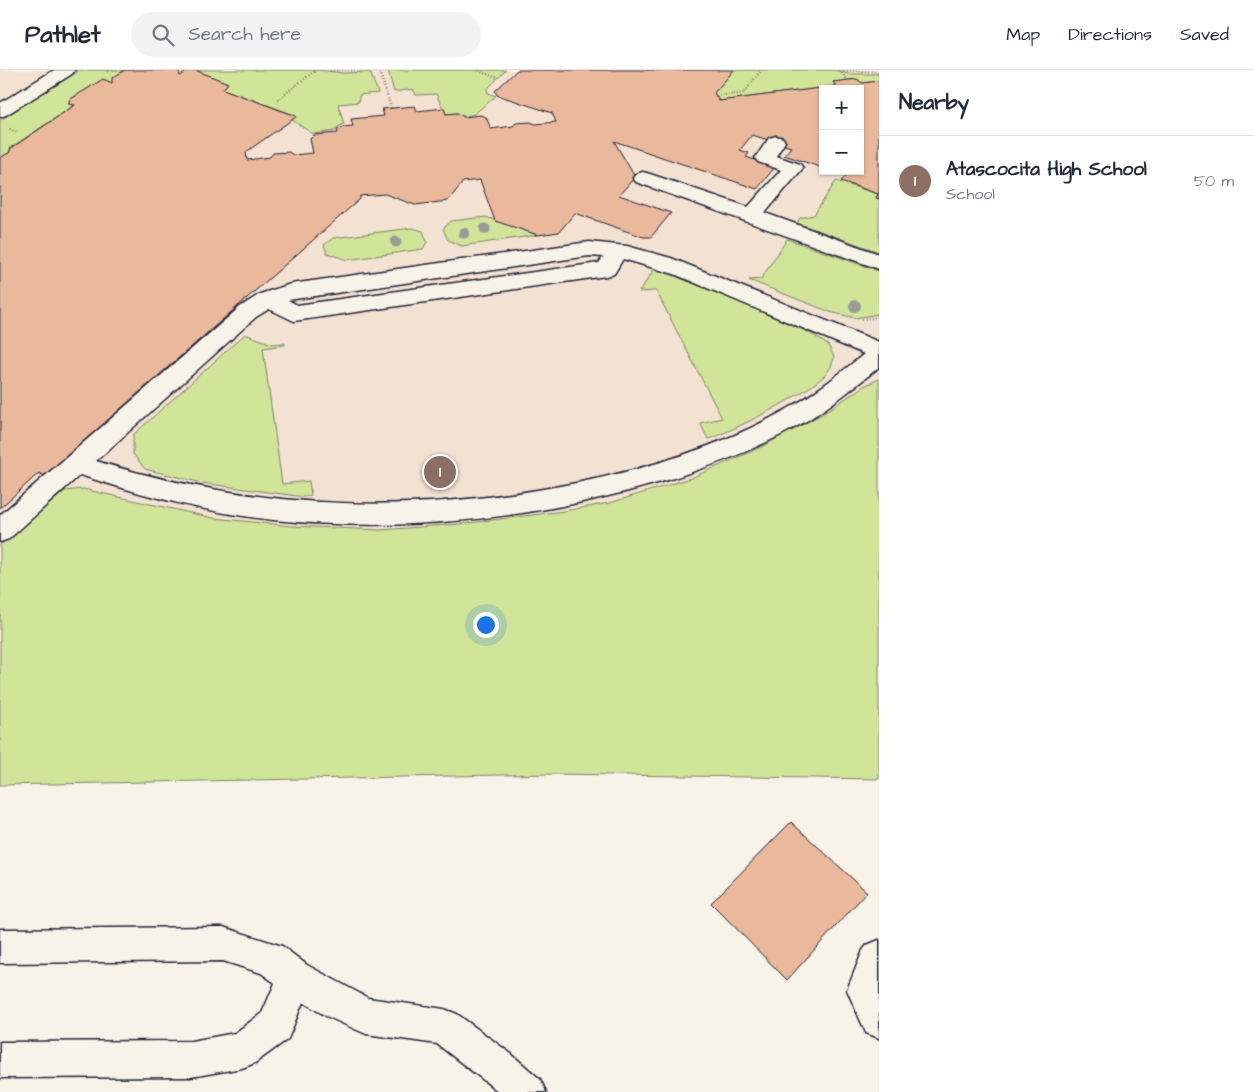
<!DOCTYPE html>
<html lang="en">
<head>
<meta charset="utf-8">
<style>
  body { margin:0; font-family:"Architects Daughter",sans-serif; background:#f2f2f3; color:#1f2937 }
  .controls { position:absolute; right:15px; top:15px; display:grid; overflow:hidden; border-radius:0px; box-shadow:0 1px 4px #0004 }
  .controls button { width:45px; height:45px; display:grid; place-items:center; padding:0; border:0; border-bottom:1px solid #e0e1e3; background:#fff; color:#1f2937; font:25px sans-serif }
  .you { position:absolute; left:485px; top:554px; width:18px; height:18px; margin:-12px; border:4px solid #fff; border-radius:50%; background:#1a73e8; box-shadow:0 0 0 8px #1a73e833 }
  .badge { display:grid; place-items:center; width:32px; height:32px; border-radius:50%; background:#22223b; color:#fff; font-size:16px; font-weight:700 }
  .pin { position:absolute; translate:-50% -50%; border:2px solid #fff; box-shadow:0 1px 5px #0006 }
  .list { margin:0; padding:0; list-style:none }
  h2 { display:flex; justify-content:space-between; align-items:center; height:65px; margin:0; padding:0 20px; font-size:21px }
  h2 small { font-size:16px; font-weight:400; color:#747a83 }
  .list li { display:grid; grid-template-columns:32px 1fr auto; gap:15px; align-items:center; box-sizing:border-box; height:90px; padding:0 20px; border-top:1px solid #e0e1e3 }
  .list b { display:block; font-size:19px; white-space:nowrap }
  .list p { margin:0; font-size:16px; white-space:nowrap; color:#747a83 }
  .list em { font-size:16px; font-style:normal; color:#747a83 }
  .icon { flex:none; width:28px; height:28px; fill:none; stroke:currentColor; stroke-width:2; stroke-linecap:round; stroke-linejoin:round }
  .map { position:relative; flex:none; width:879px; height:1022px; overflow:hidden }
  header { display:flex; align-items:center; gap:30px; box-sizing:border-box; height:70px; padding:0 25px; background:#fff; border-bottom:1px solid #e0e1e3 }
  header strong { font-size:24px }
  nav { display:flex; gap:28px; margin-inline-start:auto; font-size:18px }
  .search { width:350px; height:45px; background:#f2f2f3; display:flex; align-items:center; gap:12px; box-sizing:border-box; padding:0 18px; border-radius:28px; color:#747a83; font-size:19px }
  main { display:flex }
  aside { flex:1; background:#fff }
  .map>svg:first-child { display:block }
</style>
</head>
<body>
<header>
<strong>Pathlet</strong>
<div class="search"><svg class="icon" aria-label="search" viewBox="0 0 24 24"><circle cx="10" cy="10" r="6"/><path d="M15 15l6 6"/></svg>Search here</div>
<nav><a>Map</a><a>Directions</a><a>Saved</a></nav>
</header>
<main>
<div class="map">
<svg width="879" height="1022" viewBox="0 0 879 1022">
  <rect width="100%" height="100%" fill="#f7f3e8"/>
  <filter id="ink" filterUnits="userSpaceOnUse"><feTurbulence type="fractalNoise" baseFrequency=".02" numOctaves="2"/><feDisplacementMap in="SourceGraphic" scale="10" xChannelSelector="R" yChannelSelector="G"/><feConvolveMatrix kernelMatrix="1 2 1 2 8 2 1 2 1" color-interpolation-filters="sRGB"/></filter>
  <g filter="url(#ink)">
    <!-- built -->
    <path fill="#f3e1d1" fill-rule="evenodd" d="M0,0H879V704L0,705ZM823,19H860V101H823Z"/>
    <!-- green -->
    <path fill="#d1e599" stroke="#7a846a" d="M80,0H125L113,8L112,13L69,34L75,35L10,78V82L0,88V50Z
      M195,0H317L344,3L370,2L378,23L359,25V32L338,34L344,54L336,58L335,61L313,64L292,50L295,45L223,19L228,13Z
      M388,0H506L487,19L488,23L496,26L474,44L464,47L457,43L446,44L436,24L416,25L413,19L394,22Z
      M734,0H834L849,4H879V11L862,13L857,9L833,12L836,16L719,31L714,23Z
      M836,111L878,124L876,128L879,129V182L797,153L800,148L814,145Z
      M486,147L538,165L462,176L448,170L443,159L451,151Z
      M412,158L423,161L427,172L423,179L347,190L327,183L324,175L333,168Z
      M787,169L879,201V244L855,248L830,242L749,210L761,209Z
      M655,198L798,255L828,275L834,287C833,293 830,299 826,304C811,321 730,363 708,369L700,353L722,348L656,221L639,222Z
      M245,264L272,274L285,273V275L263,278L282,414L309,411L311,425L304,427L202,413L145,399L133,384V365Z
      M879,309V709L554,704L0,715V475L65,421L83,419L213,448L292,456L380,460L460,454L564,441L610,433L691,408L759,378L824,343L864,316Z"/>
    <!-- building -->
    <path fill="#eab89b" stroke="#22223b" d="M125,0H179L180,6L189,0H195L228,13L223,19L296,46V47L246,82L247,90L270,87L273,83L289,82L293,85L313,83L310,69L314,65L338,63L337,60L343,57L353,56L351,49L384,46L382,39L415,36L417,41L444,38L446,44L457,43L464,47L480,45L486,47L491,59L513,56L516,53L531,52L535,54L556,52L552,43L497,25L495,21L517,0H734L714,23L719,31L836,16L833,12L857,9L862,13L879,11V129L876,128L878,124L841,111L846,106L833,101H860V19H823V98L784,85L791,77L752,65L740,80L749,83L746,87L775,97L757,119L614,71L635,107L619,125L671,143L651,167H643L575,143L559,162L538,165L495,151L480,110L463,112L448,131L415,135L385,124L360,126V129L44,406L39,403L0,438V88L10,82V79L75,35L69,34V30L103,9L112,13V8Z
      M791,752L867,822L787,910L711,833Z"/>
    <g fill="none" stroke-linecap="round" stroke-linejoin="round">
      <defs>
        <path id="minor" d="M54,0H75L72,4L6,45L0,47V33Z
          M776,66L783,68L785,72L776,86L800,94L803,98L765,143L879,184V199L636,112L633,108L636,104L643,102L650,104L748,137L781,100L758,92L755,88L769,68Z
          M589,172L627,176L671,188L879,272V297C856,316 833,334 808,350C763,377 712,396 661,412C535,449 404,463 273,450C207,443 143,425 80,405L9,469L0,472V445L240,237L260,224L291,214ZM589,186L603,187L599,193L297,235L288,230ZM623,189L674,204L864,284C840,303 816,323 789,338C723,376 650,398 576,413C410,446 258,440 96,391L256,247L269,239L294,251L606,206L614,204Z
          M223,857L282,876L307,895L368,928L444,939L457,944L510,983L540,1009L546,1022H499L437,974L366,964L326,946L303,932L288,969L255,993L242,998L191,1007L0,1008V972L191,971L235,963L262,943L275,913L261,903L223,891L0,893V859Z
          M879,870V968L866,963L847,920L863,880L867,875Z"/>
      </defs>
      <!-- minor casing -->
      <use href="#minor" stroke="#22223b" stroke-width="3"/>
      <!-- path -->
      <path stroke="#22223b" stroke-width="2.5" stroke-dasharray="0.5 2.5" stroke-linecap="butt" d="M106,0L110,2
        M330,0H379
        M379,0L391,38
        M476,0L498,8
        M838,0L879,2
        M840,1L848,10
        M716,26L744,23L761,0
        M278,29L316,0
        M10,59L18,63
        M862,249L879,247"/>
      <!-- minor -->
      <use href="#minor" fill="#f7f3e8" fill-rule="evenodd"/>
    </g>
    <!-- trees -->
    <g fill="#9a9b96">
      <circle cx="485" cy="159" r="5.5"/>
      <circle cx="464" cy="163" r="5.5"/>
      <circle cx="396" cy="172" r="5.5"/>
      <circle cx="855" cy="236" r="6"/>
    </g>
  </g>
</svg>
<div class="controls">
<button>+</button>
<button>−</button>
</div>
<div class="you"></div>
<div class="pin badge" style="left:440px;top:402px;background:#8d6e63">1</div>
</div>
<aside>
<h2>Nearby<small></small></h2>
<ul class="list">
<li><span class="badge" style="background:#8d6e63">1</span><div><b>Atascocita High School</b><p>School</p></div><em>50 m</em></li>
</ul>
</aside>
</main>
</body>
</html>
